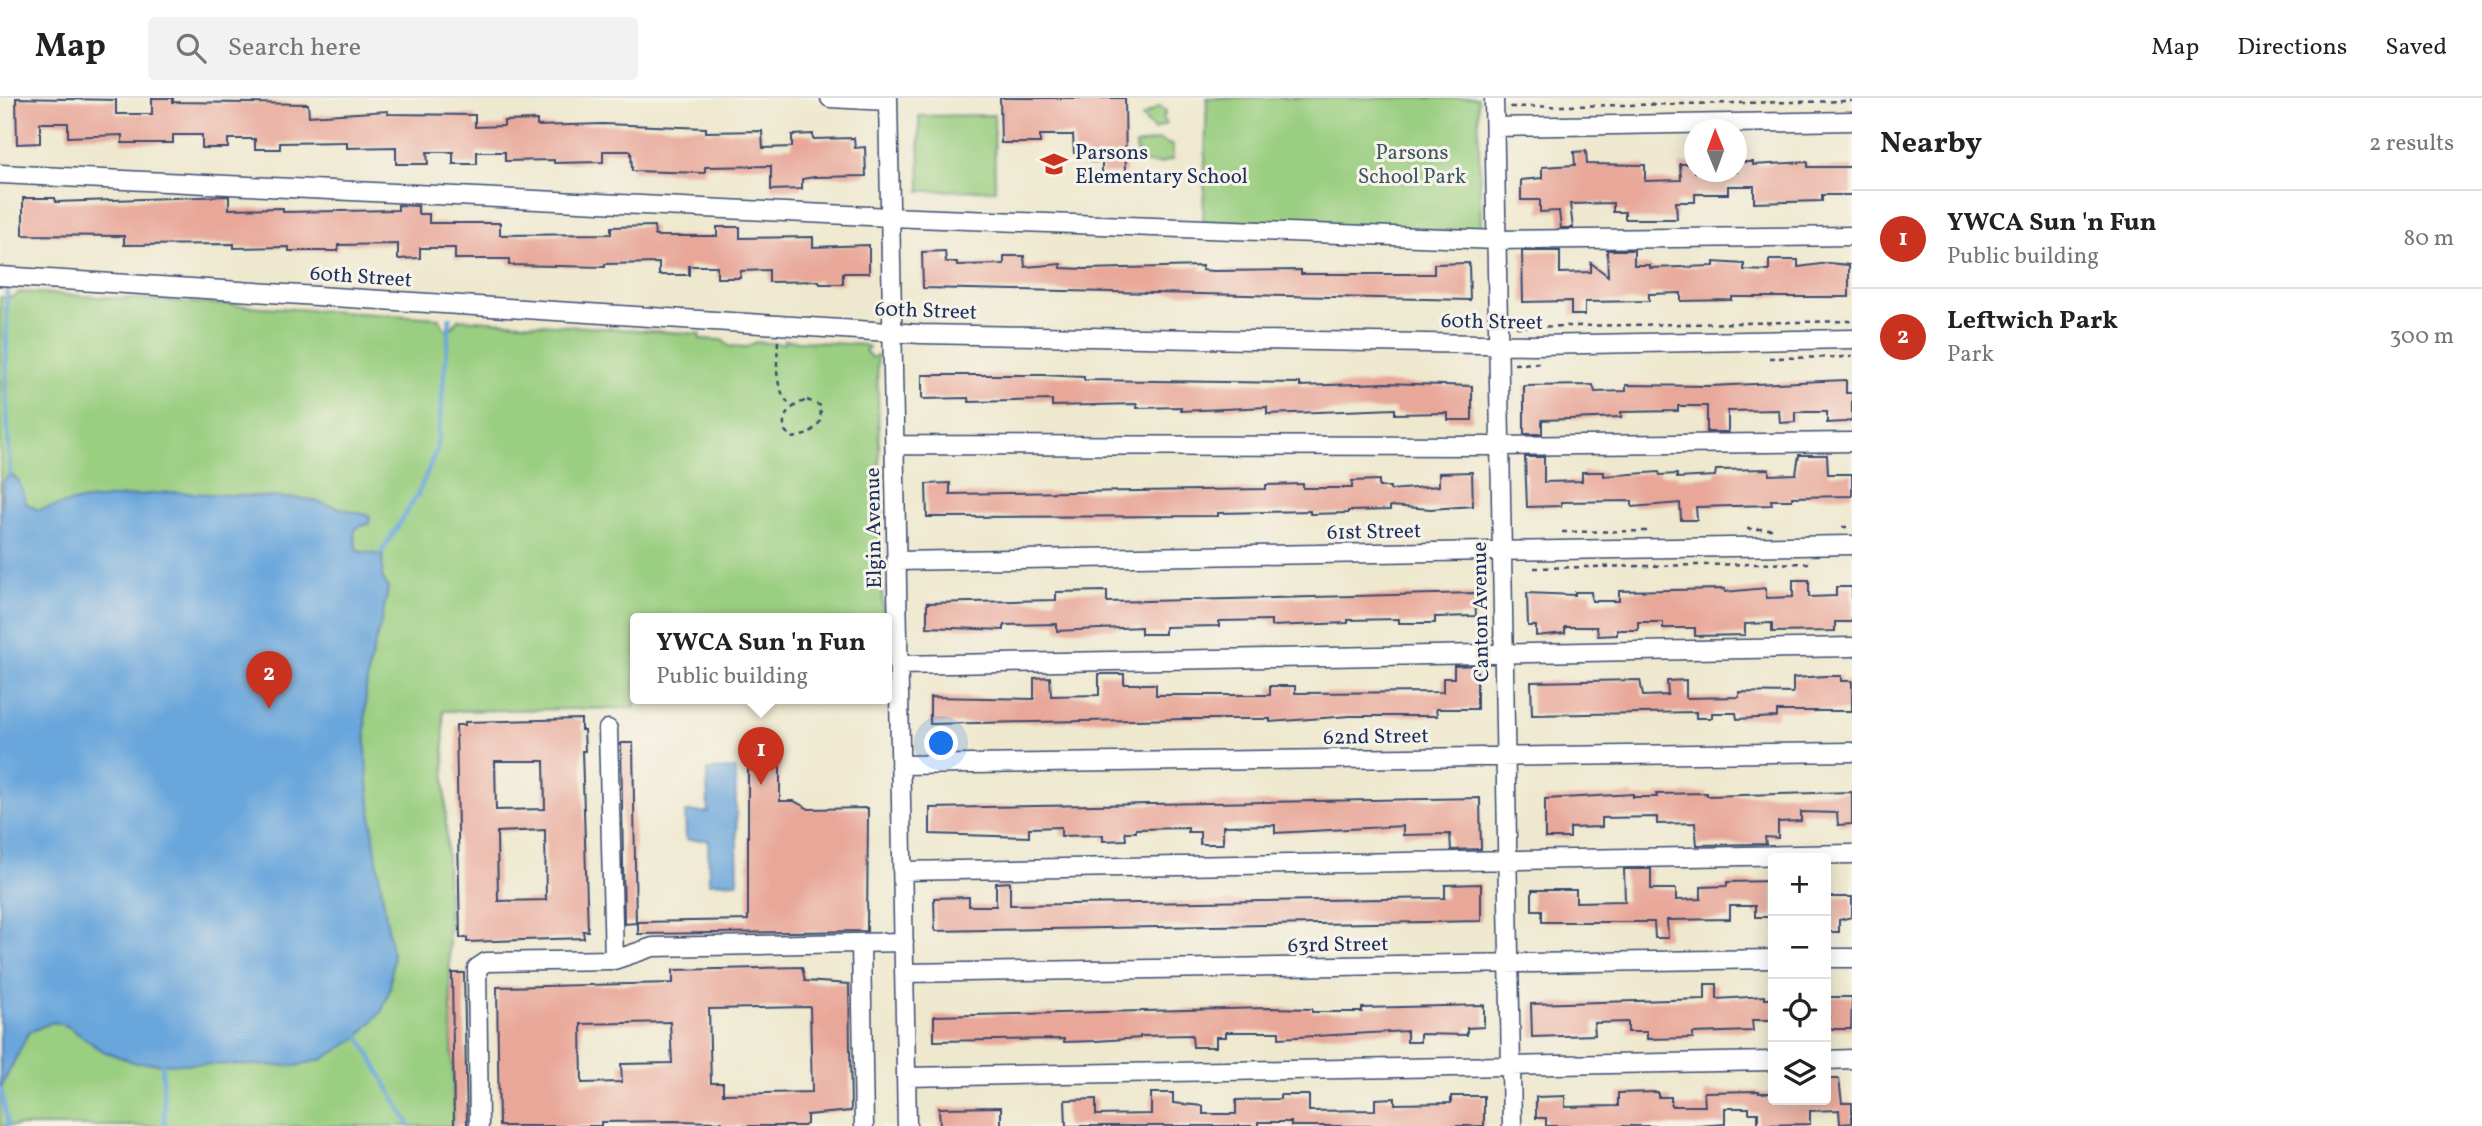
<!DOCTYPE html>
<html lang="en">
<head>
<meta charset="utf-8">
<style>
  body { margin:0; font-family:Vollkorn,serif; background:#f2f2f2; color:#222 }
  .controls { position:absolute; right:21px; bottom:21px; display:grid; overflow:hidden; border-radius:7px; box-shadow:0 4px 18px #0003 }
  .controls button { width:63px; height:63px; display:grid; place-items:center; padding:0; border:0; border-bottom:2px solid #e0e0e0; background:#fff; color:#222; font:35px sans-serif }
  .compass { position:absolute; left:1684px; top:21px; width:63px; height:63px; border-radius:50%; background:#fff; box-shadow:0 4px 18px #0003; rotate:359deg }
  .you { position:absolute; left:942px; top:646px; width:24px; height:24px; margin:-18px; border:5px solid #fff; border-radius:50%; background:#1a73e8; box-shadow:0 0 0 10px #1a73e833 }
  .badge { display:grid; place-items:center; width:46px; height:46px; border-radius:50%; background:#c8321e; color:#fff; font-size:23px; font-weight:700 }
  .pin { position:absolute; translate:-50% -58px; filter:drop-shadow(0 2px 4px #0008) }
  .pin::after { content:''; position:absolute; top:37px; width:24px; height:21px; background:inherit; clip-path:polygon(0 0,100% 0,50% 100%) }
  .popup { position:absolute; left:630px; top:515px; width:262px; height:91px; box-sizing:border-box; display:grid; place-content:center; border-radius:7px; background:#fff; filter:drop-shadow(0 2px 5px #0005); font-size:23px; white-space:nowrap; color:#767676 }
  .popup b { font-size:26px; color:#222 }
  .popup::after { content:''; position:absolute; left:50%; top:100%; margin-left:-14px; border:14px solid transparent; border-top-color:#fff }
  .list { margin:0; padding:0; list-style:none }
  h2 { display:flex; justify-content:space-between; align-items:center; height:91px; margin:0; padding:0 28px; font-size:30px }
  h2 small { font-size:23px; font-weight:400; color:#767676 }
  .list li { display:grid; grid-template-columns:46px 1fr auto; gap:21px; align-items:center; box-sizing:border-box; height:98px; padding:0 28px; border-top:2px solid #e0e0e0 }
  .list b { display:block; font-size:26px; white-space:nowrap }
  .list p { margin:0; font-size:23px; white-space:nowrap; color:#767676 }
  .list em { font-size:23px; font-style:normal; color:#767676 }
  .icon { flex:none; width:38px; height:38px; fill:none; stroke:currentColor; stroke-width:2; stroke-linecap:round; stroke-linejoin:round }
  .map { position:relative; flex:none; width:1852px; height:1028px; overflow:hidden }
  header { display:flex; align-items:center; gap:42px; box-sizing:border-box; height:98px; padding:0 35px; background:#fff; border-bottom:2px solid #e0e0e0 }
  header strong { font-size:33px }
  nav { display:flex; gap:38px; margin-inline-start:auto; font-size:24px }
  .search { width:490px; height:63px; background:#f2f2f2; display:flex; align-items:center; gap:18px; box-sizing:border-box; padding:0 24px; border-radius:7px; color:#767676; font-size:26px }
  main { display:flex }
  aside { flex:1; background:#fff }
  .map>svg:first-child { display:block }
</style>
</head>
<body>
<header>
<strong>Map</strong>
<div class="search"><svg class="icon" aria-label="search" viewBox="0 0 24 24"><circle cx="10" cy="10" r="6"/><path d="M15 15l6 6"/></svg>Search here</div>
<nav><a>Map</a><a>Directions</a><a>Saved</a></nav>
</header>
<main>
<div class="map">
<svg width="1852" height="1028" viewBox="0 0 1852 1028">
  <rect width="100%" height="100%" fill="#f7f3e8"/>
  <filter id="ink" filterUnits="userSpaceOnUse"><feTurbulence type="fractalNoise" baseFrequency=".0143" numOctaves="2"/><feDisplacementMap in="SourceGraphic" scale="14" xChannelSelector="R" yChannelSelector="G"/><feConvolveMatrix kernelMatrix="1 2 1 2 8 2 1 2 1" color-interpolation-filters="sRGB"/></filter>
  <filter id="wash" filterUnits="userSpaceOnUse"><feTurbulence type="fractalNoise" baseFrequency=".00686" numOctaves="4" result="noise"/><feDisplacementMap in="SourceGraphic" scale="28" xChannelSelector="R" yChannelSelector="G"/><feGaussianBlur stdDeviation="1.57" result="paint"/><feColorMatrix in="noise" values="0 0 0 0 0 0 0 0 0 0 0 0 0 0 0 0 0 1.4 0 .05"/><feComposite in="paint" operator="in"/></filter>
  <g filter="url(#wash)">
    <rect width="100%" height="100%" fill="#eee8ce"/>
    <!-- green -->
    <path fill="#9ace80" stroke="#5a7e6f" stroke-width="2" d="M1207,0H1478L1481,135L1203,123Z
      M1160,8L1166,13L1163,21L1166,26L1154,32L1142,19Z
      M994,17L995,92L920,93L919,18Z
      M1159,42L1173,48V61L1158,66L1137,64L1136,47Z
      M20,194L439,220L444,230L451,231L458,221L700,236V241L722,242L729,248L747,249L756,244L784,246V242L864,247L869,249L865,253L872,260L877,257L883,521H635V610L443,613L454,1028H0V199H13Z"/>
    <!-- water -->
    <path fill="#69a6db" stroke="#426a9c" stroke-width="2" d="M10,376L19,383L27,406L38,412L77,403L171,394L307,401L370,418L369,426L357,429L354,435L357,453L383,457L382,479L388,489C384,524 368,558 366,593C362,683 378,772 393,860L390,891L382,913L356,941L323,961L296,968L136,965L103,953L67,928L53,924L29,934L0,991V421L3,383Z
      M735,671L738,784L709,785L708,742H686L685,714H708L707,672Z"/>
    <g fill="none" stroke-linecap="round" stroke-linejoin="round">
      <!-- stream -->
      <path stroke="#69a6db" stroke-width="4.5" d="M7,191L6,295L10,376
        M381,455L418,396L437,351L450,220
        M359,938L410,1028
        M162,965L165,1028
        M1,991L8,1028"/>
    </g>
    <g id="blocks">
      <!-- building -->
      <path fill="#e8a799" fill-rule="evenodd" d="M16,0L116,2V16H152V0H173V4L308,6L309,18L388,13V16L475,17V29L504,28V23L537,22V28L603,26L706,30V34L762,33L763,50L792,49V37L813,36V41L854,40L855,50L865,49L866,78L814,79L802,81V91L771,92V68L705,69V75L632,73L631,53H603V64L554,65V62L505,63V54H477V66H453V54H427L428,66H396V49L347,50V44L280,45V51H255V41H228V50H202V37H173V45H122V37L68,39V25H40V45L17,46Z
        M1000,0H1125L1126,76H1102V64H1092L1084,54L1074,55L1073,37H1040V45H1001Z
        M1586,53L1587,66L1645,67V83L1681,82L1680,66H1695V74H1737V64H1753V67L1808,64V69H1852V97H1822V103L1754,105V88H1728V96H1695V104H1676L1677,121H1625V114H1613V105L1570,106L1573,130H1561L1559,113L1540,114V102H1521V82L1542,80V69L1575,67L1574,54Z
        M229,98V111L283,110V114L398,112V107L418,108V116H429V125H500V137L611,136V129L654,128L655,138H717V129H740V140L813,139V149L869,147V175H843V186H820L819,183L769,184V172L741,173L740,180H717V168H689V177H659V165L605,166V169L509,167V161H455V150H420V160L398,161V146L338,147V153H289V149L234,150V146L124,147V138L23,137V100H55L56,104Z
        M1607,152H1634V167H1650V170L1714,168V164L1744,166V172L1769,173V162H1798V169L1828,165L1849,167V199H1732V202L1681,203V195L1649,196V203L1585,204V217H1571V203L1523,204L1522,153H1560V175L1591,174V165L1608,178Z
        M945,153L946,164H957V167L1004,166V158H1024L1025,169L1061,166V170L1085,171L1202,168V172L1214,173L1301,172V176H1434V166L1469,165L1470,202L923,190L922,154Z
        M922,277H1043L1084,279V282L1300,285V288L1386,285L1472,288V322H1448V315L1395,316V311L1267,316V309L1181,313V309L1137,310V306L1052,308V302L969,304L968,300L922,301Z
        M1846,282V295H1852V322L1845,324L1827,325V314H1795V324L1780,325L1779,312L1728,313V334H1707V308H1678V313L1621,314V319L1542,322V336H1524V288L1593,287L1595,294L1626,293V287L1710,288Z
        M1799,357H1827L1828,376H1852V398L1792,399V402H1771L1772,407L1696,409L1697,422H1681L1680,405L1632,409V403L1561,404V408L1527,409L1525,359H1544V384L1582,383V374H1604V378L1659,374L1660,377L1677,376V380L1715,378L1716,372L1769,371V377L1796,376Z
        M1472,374L1473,408L1431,411L1390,408V412L1348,413V415L1310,416V413L1218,415V418L927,419L926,386L950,385V396L1266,391V387L1303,386V390H1352V383L1379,382V389H1390V392L1439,388V375Z
        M1793,482H1809V499L1836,498V489H1852V524H1835V533L1772,534V525L1745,526V537L1695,538V530H1663V524H1638V532H1617V537L1598,538L1597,529H1565V535L1536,538V528H1528L1527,495L1575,497V494H1591L1592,503H1619V493L1725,491V494L1766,490V500L1793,499Z
        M1107,493V504L1475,495L1476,518L1435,519V525H1399V521L1348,522V525L1271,528V522L1219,523V528L1165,529V536H1141V529L1057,533V526L1004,527V532L927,529V505L1056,502V494Z
        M1477,567V611H1436L1437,618H1350L1270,624V621H1185L930,626V599L1034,601V580L1050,579L1051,598L1099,597V576H1124V586H1156V597H1270V588H1295V595L1443,594V580H1454V568Z
        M1826,578H1841V583H1852V613H1777V619L1737,621L1736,615H1712V620H1696V614L1532,617L1531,584L1640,582L1643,598L1668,597L1667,583L1686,582V600L1739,599V594L1793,595V580Z
        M581,621V632H584L585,653H582L588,833H583L584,840L467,844V840H460L456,627H465V624ZM495,663H544L545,711L496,712ZM545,732L546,802L498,803L497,734Z
        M748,644H770V655H780V703H794L809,711L868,710L867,833L638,836V824L748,822Z
        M621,645H633L636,825L624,826Z
        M1852,694V726L1838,727L1837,715L1801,714V723L1778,724V740L1765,739L1766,746L1697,747L1695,725L1657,726V719L1602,720V729L1570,730V740H1545V701L1633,696V699H1657L1656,696L1707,695V698Z
        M1480,700L1481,751L1451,752L1450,736L1403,737V728L1275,735V727L1223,728V746H1200V734H1188V730L1136,731V734H1125L1126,742L1103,743V737L1061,738V729L1029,730V739L930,736V710Z
        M1624,771H1651V791H1676V802L1701,801V789L1727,788V784L1773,783V819H1755V808H1730V821L1667,822L1668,840H1655L1654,824H1542V812H1532V792H1576V804L1625,803Z
        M1010,784V807L1445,800V787L1481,786V823L935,833L934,800L969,799V808H996V785Z
        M1827,799H1852V819L1839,822V834H1827Z
        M802,869L805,883L849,886L851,1013L807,1017V1026L804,1028H722V1024L675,1023L601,1024V1028H499L497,889L673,885V872ZM810,909L812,994L723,996V985H711L709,911ZM670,924L672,965L621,966L622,984L582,985L581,926Z
        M452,875H464L467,1028H454Z
        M1705,886H1717V901L1765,898V901H1773V922H1752L1753,933L1693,935V940L1647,941V934H1628V924L1594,925L1595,937L1532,939L1531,906L1705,901Z
        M1829,899H1852L1851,931H1829Z
        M1484,907V929L1467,930V937L1420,936V944H1407V933L1279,940V934H1226V939H1216V949H1193L1192,937L1140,938V940L1096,943L1064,944V941L934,943V918L1269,910L1312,911V914H1362V910Z
        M1826,981H1839L1842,1005H1852V1025L1840,1026L1839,1012L1810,1013V1026L1758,1027V1015H1749V1010H1725V1026L1698,1028H1546V1020H1536V999L1565,998V1009L1618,1008V995L1658,994V999H1671V1008H1705L1704,994L1759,993V995H1773V1002H1826Z
        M1151,995H1173V1005L1203,1008V1016H1236V1002L1280,1001V997H1309V1013L1375,1012V1001L1395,1000V1006L1451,1005V998H1484V1028H1291V1024H1258V1028H1066L1065,1002L1096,1001V1017L1151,1016Z
        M1001,1009V1028H940L939,1010Z"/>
    </g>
  </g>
  <g filter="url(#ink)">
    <use href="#blocks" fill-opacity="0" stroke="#3b4b6f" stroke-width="2"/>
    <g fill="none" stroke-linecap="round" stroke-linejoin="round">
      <defs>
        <path id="minor" d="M830,0L888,3
          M888,0L907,1028
          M1494,0L1512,1028
          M1495,29L1852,23
          M0,76L890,119L1497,142L1852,138
          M0,178L921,236L1534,247L1852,241
          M895,347L1500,348L1852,344
          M897,463L1852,447
          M899,567L1852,549
          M900,667L1852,654
          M902,773L1852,756
          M861,845L864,1028
          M1826,860H1852
          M614,862L653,849L904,844
          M904,875L1773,861
          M1826,962L1852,961
          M906,979L1773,963
          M479,1028L477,870L486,864L614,862L608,631"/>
      </defs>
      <!-- minor casing -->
      <use href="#minor" stroke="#3b4b6f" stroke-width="21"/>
      <!-- path -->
      <path stroke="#3b4b6f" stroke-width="2.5" stroke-dasharray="5 5" stroke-linecap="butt" d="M1510,9L1852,3
        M1516,229L1852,223
        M778,243C777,268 773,290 792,309
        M1769,260L1852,259
        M1514,266L1542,265
        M807,302L821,308L820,324L809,336L793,340L785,333C780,316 793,307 807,302Z
        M1842,429H1852
        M1747,431H1772
        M1562,434L1650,433
        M1534,470L1811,465"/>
      <!-- minor -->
      <use href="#minor" stroke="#fff" stroke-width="18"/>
    </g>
  </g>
  <!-- icons -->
  <defs>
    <symbol id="school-bare" viewBox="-9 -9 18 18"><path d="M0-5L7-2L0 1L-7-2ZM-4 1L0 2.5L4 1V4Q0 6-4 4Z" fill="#c8321e" stroke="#f7f3e8" stroke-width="2.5" paint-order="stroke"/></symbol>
  </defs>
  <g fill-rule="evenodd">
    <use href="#school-bare" x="1035" y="47" width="38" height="38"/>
  </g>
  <g text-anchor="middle" stroke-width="6" stroke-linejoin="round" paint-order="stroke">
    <!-- poi labels -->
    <g font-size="21" fill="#1b2f5e" stroke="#f7f3e8" text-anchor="start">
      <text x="1075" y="61">Parsons<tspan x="1075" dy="24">Elementary School</tspan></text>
    </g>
    <!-- park labels -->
    <g font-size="21" fill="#3b5766" stroke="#f7f3e8">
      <text x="1412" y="61">Parsons<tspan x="1412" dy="24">School Park</tspan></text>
    </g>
    <!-- street labels -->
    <g font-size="21" fill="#1b2f5e" stroke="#f7f3e8">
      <text transform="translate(361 178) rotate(4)" y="7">60th Street</text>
      <text transform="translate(926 212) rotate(2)" y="7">60th Street</text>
      <text transform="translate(1492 223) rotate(1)" y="7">60th Street</text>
      <text transform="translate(873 430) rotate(-91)" y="7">Elgin Avenue</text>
      <text transform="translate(1374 433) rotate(-1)" y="7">61st Street</text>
      <text transform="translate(1480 514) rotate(-91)" y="7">Canton Avenue</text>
      <text transform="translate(1376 638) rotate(-1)" y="7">62nd Street</text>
      <text transform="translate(1338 846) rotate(-1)" y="7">63rd Street</text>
    </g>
  </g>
</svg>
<div class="controls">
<button>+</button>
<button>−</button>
<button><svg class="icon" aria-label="locate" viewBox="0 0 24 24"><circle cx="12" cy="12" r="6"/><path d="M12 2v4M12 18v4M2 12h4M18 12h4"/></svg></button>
<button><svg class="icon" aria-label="layers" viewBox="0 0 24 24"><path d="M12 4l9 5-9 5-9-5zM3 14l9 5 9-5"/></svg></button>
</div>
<svg class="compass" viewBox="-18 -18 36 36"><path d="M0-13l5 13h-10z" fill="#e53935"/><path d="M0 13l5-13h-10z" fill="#767676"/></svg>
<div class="you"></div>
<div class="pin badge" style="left:761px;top:687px">1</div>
<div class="popup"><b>YWCA Sun 'n Fun</b>Public building</div>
<div class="pin badge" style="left:269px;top:611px">2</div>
</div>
<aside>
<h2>Nearby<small>2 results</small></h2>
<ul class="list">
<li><span class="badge">1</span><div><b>YWCA Sun 'n Fun</b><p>Public building</p></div><em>80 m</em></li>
<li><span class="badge">2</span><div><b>Leftwich Park</b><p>Park</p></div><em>300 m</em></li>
</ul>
</aside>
</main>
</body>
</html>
